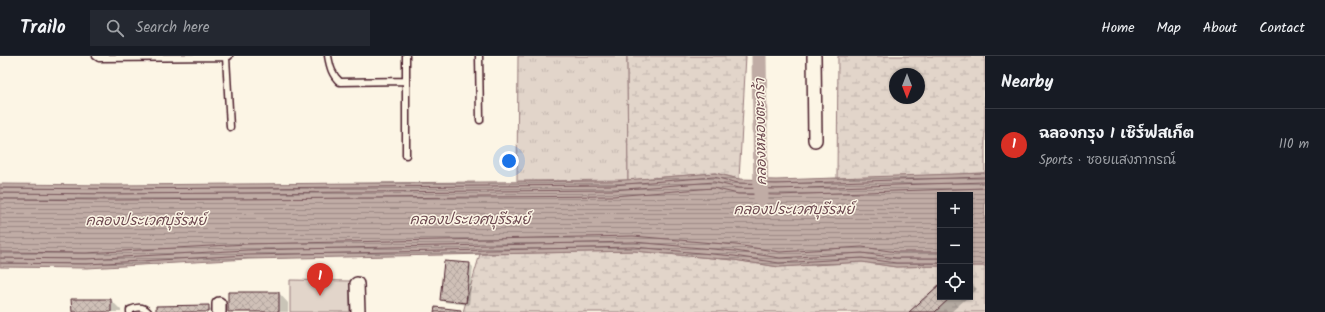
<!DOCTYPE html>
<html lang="en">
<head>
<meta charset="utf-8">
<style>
  body { margin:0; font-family:Kalam,"Playpen Sans Thai",sans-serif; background:#242831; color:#f1f3f6 }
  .controls { position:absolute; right:12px; bottom:12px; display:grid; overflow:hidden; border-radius:0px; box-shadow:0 1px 3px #0004 }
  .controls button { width:36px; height:36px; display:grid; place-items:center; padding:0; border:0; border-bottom:1px solid #363941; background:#171b24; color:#f1f3f6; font:20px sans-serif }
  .compass { position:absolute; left:889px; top:12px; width:36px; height:36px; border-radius:50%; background:#171b24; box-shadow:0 1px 3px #0004; rotate:180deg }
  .you { position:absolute; left:509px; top:105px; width:14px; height:14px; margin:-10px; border:3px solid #fff; border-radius:50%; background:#1a73e8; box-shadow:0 0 0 6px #1a73e833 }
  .badge { display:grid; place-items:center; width:26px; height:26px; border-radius:50%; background:#d93025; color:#fff; font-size:13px; font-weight:700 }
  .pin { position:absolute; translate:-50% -33px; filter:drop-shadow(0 1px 2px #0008) }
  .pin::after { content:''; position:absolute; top:21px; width:14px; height:12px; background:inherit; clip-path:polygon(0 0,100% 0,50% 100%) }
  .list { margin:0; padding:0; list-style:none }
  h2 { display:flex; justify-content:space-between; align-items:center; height:52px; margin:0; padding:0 16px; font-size:17px }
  h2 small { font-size:13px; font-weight:400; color:#9ea1a6 }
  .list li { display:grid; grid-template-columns:26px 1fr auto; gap:12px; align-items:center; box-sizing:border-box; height:72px; padding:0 16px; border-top:1px solid #363941 }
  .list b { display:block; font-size:15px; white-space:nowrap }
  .list p { margin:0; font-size:13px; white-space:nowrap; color:#9ea1a6 }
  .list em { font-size:13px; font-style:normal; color:#9ea1a6 }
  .icon { flex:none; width:22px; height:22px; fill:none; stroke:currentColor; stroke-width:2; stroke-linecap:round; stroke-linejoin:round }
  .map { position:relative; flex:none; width:985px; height:256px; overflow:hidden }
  header { display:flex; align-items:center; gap:24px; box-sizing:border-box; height:56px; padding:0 20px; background:#171b24; border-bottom:1px solid #363941 }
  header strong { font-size:19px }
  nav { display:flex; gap:22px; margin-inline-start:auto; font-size:14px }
  .search { width:280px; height:36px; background:#242831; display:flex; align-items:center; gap:10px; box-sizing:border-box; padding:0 14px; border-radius:0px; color:#9ea1a6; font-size:15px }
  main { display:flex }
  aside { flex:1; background:#171b24 }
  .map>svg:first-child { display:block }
</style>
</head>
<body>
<header>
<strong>Trailo</strong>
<div class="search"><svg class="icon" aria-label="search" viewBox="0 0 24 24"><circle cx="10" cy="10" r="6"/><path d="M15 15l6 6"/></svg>Search here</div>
<nav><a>Home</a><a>Map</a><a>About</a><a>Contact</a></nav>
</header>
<main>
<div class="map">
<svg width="985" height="256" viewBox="0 0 985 256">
  <defs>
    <pattern id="grass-tufts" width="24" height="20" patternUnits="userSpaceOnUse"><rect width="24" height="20" fill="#e2d5ca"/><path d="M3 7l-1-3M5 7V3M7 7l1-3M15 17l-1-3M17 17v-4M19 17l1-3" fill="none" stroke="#c3b6ae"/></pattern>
    <pattern id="wetland-marsh" width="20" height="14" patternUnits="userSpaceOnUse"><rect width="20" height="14" fill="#e2d5ca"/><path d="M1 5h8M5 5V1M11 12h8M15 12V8" fill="none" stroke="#c3b6ae"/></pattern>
    <pattern id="water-rules" width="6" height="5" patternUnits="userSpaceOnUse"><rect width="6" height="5" fill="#c0aca5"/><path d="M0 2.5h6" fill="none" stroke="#9e8b87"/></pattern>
    <pattern id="building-cross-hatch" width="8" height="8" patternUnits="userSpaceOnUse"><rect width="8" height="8" fill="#cfc0b7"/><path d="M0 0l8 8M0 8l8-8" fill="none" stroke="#b3a59e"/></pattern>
  </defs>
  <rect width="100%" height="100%" fill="#fcf5e5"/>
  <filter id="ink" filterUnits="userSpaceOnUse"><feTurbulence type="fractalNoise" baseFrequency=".025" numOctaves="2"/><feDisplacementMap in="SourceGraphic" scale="8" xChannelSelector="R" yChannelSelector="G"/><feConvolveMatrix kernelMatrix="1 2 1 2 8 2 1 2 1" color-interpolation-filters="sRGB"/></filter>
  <g filter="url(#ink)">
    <!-- grass -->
    <path fill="url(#grass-tufts)" stroke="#967a7a" d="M518,0H627L628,124L517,125Z"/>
    <!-- wetland -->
    <path fill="url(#wetland-marsh)" stroke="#967a7a" fill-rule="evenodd" d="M627,0H746L739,123L715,117L628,124Z
      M838,0H985V117L837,123ZM895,18H919V42H895Z
      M634,195L734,204L779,211L862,206L896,211L940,210V241H970V210H985V256H463L480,198Z"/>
    <!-- green -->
    <path fill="#e2d5ca" stroke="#967a7a" d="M290,224L350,225V256H290Z"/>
    <!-- water -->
    <path fill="url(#water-rules)" stroke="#917474" d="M715,117L739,123L776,124L985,117V210H970V139H940V210L896,211L862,206L779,211L734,204L634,195L248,203L87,212L0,211V128L115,129L613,125Z"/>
    <!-- shadow -->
    <path fill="#0003" d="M445,206L470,208L473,211L469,249L444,246L441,243Z
      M970,226L977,233L970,239Z
      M940,230V241H968L951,256H911Z
      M279,237L288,247V256H229Z
      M111,244L121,254V256H73Z
      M208,250L214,256H157Z"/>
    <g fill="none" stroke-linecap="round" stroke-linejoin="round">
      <!-- shore -->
      <path stroke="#79575c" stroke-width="1" d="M0,132L115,133L613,129L714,121L738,127L776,128L985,121
        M0,137L115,138L613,134L714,126L738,132L777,133L985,126
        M0,143L115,144L613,140L713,132L738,138L777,139L985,132
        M0,196L86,197L247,188L633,180L736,189L780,196L862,191L897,196H940
        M0,202L86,203L247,194L634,186L735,195L780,202L862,197L896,202H940
        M0,207L87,208L248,199L634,191L734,200L779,207L862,202L896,207H940"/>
      <!-- canal -->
      <path stroke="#c0aca5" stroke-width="15" d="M759,0L761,142"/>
    </g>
    <!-- building -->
    <path fill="url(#building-cross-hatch)" stroke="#4a1f2b" d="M444,205L470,207L466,247L440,244Z
      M940,228V241H951L935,256H909Z
      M228,236H279V256H228Z
      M71,243H111V256H72Z
      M209,249V256H156V250Z
      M435,251L461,254V256H434Z"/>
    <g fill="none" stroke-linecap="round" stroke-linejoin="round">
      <defs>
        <path id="lane" d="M96,0L99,2L226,1L229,0
          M328,0C330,11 332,19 340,26L406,25V0
          M479,0L480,64
          M226,1L230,71
          M406,25V99
          M130,256V254C137,251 143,250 148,256"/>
        <path id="street" d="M814,0L815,84
          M357,228L358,256
          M219,256V248"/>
      </defs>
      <!-- lane casing -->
      <use href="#lane" stroke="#4a1f2b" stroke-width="9"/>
      <!-- street casing -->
      <use href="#street" stroke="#4a1f2b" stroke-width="16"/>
      <!-- lane -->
      <use href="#lane" stroke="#fcf5e5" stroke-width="6"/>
      <!-- street -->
      <use href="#street" stroke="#fcf5e5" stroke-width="13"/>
    </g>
  </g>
  <g text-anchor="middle" stroke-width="3" stroke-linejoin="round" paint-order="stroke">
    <!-- water labels -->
    <g font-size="14" font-style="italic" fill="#6d4950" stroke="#fcf5e5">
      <text transform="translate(760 76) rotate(-91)" y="5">คลองหนองตะกร้า</text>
      <text x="794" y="158">คลองประเวศบุรีรมย์</text>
      <text x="470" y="168">คลองประเวศบุรีรมย์</text>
      <text x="146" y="169">คลองประเวศบุรีรมย์</text>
    </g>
  </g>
</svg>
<div class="controls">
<button>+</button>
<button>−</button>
<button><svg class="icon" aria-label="locate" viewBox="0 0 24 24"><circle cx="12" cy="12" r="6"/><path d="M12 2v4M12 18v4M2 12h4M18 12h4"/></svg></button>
</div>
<svg class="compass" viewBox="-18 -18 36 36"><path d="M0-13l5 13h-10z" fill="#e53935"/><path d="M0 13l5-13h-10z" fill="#9ea1a6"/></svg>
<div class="you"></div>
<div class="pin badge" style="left:320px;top:240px">1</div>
</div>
<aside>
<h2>Nearby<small></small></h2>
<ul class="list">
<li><span class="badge">1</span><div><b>ฉลองกรุง 1 เซิร์ฟสเก็ต</b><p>Sports · ซอยแสงภากรณ์</p></div><em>110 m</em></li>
</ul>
</aside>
</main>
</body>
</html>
